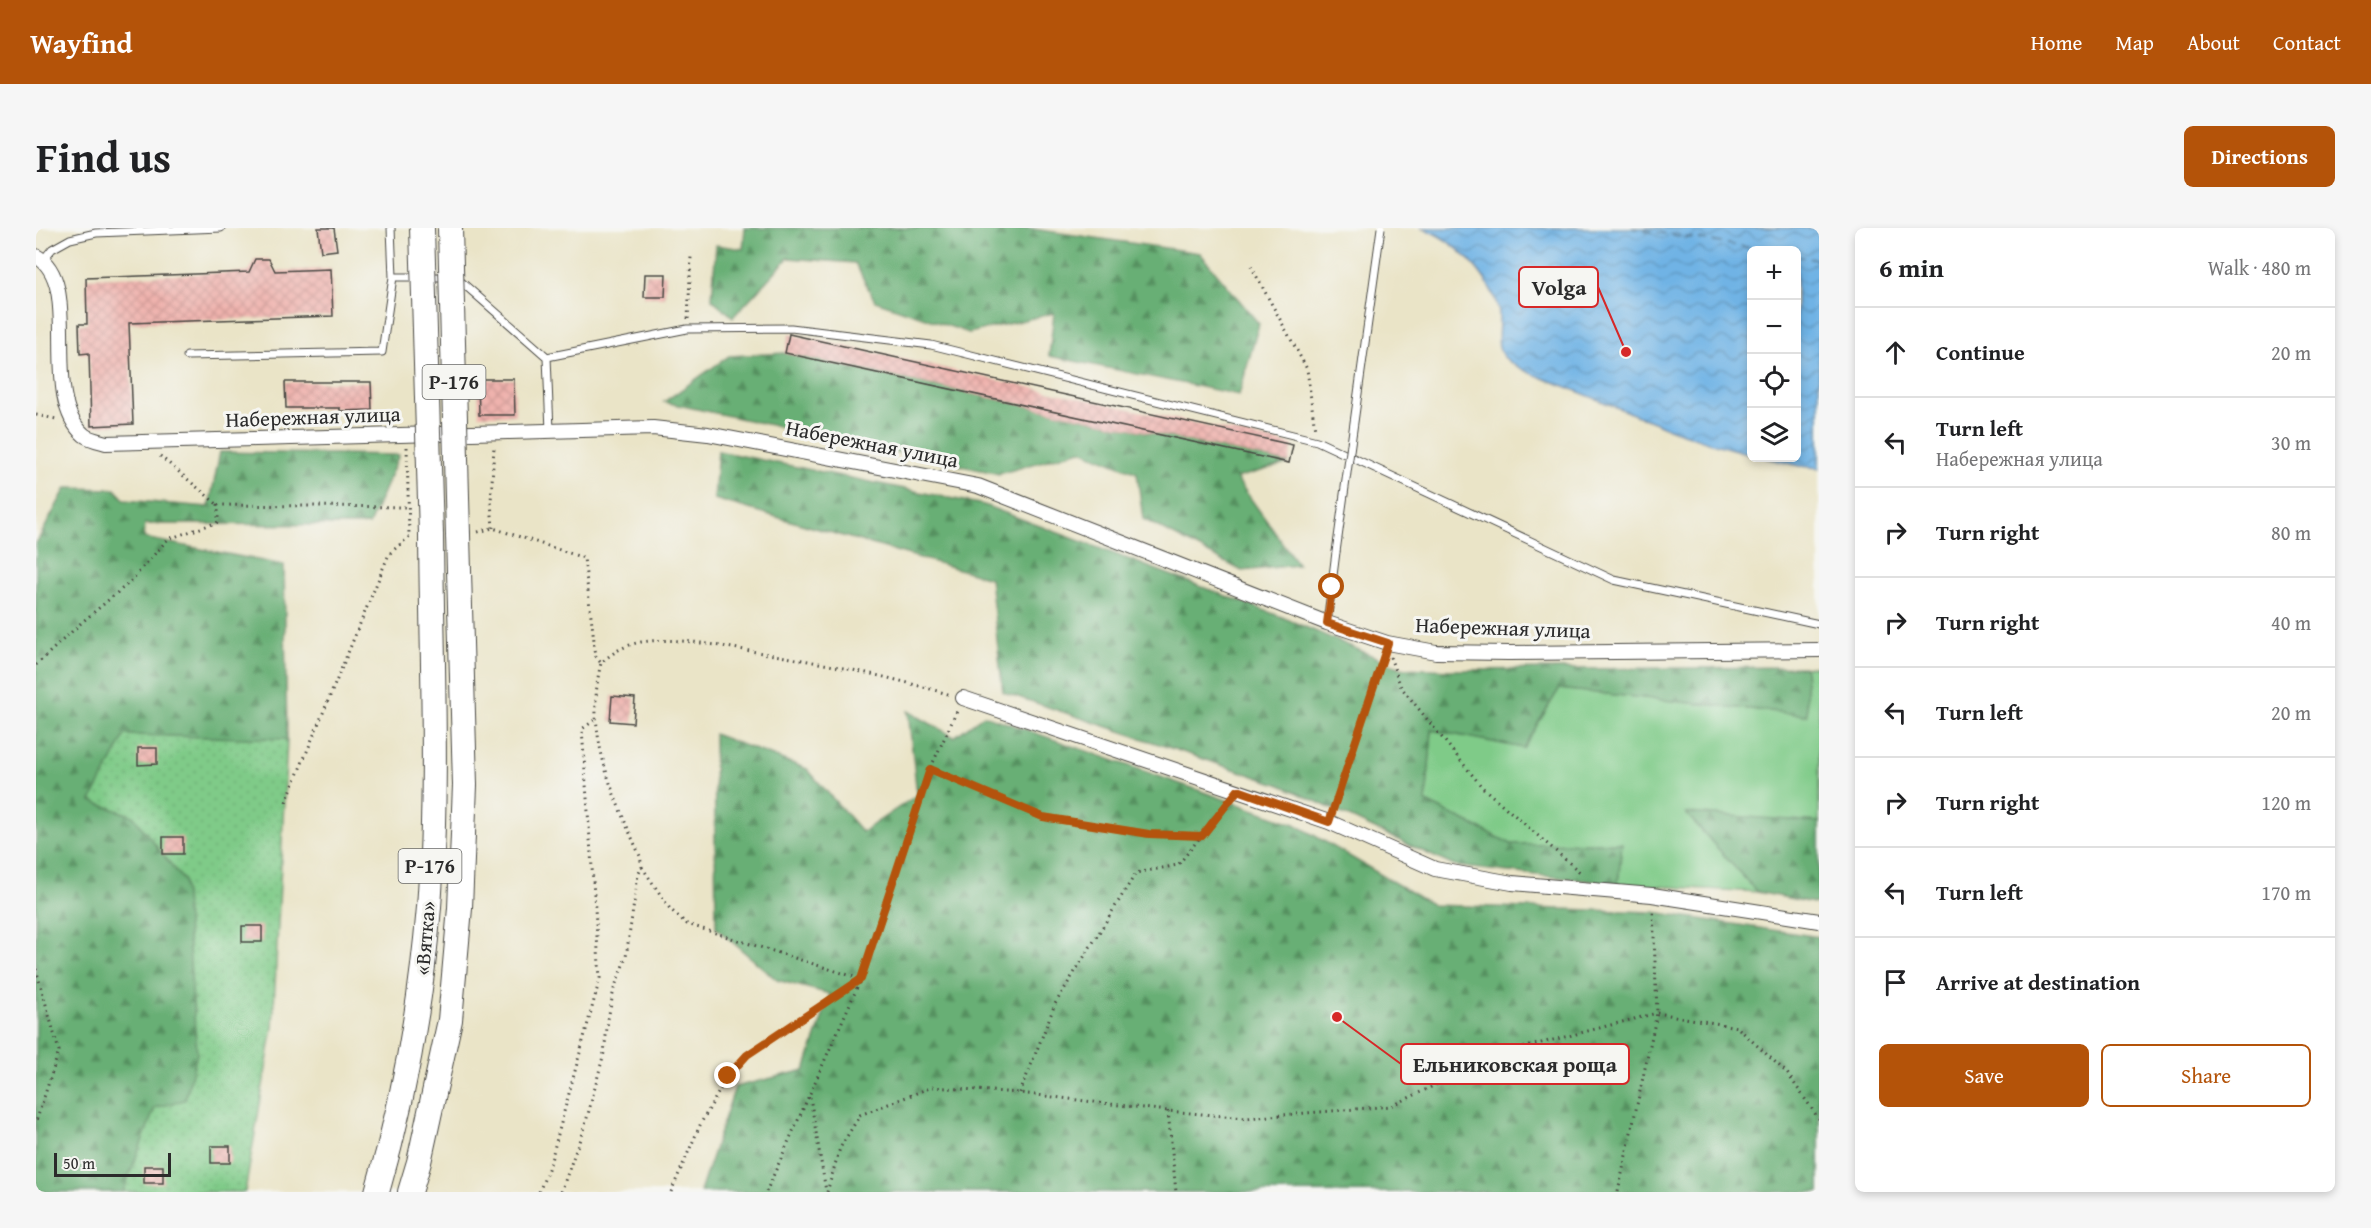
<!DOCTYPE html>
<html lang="en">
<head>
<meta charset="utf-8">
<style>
  body { margin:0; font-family:"Gentium Book Plus",serif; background:#f6f6f6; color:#202124 }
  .controls { position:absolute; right:18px; top:18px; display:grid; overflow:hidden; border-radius:9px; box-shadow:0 3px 9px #0003 }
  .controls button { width:54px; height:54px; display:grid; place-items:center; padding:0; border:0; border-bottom:2px solid #e0e0e0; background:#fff; color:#202124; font:30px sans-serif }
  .scale { position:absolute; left:18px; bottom:15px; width:117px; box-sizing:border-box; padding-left:6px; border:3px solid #2b2b2b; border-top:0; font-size:16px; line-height:21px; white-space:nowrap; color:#2b2b2b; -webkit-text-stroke:4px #f6f6f2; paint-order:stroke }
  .stop { position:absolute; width:18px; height:18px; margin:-14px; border:4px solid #b45309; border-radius:50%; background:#fff }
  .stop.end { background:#b45309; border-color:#fff; box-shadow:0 2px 6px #0008 }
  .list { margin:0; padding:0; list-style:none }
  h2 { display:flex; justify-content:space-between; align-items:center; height:78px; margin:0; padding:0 24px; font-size:26px }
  h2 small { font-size:20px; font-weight:400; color:#757577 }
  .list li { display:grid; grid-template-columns:39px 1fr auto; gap:18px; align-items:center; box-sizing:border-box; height:90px; padding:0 24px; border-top:2px solid #e0e0e0 }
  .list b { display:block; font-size:22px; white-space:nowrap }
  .list p { margin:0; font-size:20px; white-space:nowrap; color:#757577 }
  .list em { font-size:20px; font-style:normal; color:#757577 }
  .actions { display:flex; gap:12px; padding:18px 24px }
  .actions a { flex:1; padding:14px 0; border:2px solid #b45309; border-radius:9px; text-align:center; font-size:21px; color:#b45309 }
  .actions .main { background:#b45309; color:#fff }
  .icon { flex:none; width:33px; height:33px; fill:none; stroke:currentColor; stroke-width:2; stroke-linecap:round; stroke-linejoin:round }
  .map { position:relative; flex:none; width:1783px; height:964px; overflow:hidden; border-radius:9px }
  header { display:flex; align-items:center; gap:36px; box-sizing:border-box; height:84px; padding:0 30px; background:#b45309; color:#fff }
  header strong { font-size:28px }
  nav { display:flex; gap:33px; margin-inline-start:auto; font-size:21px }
  .intro { display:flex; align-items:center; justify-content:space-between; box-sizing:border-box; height:144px; padding:0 36px }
  h1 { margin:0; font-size:42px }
  .button { padding:15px 27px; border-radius:9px; background:#b45309; color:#fff; font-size:21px; font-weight:700 }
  main { display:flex; gap:36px; padding:0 36px }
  aside { flex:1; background:#fff; border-radius:9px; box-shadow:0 3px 9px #0003 }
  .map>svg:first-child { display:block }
</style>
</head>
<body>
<header>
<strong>Wayfind</strong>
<nav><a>Home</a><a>Map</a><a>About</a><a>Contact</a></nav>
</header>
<div class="intro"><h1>Find us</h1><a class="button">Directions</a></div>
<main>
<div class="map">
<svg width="1783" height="964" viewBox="0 0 1783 964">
  <defs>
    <pattern id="forest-firs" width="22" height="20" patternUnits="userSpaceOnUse" patternTransform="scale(1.5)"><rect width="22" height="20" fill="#67af74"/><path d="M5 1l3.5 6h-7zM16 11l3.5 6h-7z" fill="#558f5f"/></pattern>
    <pattern id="garden-dots" width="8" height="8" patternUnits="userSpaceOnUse" patternTransform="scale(1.5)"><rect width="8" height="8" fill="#7fcb88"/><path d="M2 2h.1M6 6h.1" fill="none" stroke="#6eae76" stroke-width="1.8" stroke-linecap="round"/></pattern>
    <pattern id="water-waves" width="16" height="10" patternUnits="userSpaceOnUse" patternTransform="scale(1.5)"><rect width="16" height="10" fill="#70b3e5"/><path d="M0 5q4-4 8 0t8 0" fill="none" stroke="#5c92ba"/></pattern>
    <pattern id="building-cross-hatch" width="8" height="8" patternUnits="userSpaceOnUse" patternTransform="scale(1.5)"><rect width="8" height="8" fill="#efb2ad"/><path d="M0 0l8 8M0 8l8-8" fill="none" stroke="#cd9995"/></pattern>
  </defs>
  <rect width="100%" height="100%" fill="#f6f6f2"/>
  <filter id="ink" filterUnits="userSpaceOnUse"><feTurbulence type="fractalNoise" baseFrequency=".0167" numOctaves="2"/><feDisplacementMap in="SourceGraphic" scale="12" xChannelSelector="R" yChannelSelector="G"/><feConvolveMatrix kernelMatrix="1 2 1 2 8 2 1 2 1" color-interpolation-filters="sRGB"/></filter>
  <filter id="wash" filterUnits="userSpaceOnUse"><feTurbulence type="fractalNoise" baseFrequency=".008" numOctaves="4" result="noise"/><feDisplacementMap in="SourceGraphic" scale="24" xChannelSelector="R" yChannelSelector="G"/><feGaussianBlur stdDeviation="1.35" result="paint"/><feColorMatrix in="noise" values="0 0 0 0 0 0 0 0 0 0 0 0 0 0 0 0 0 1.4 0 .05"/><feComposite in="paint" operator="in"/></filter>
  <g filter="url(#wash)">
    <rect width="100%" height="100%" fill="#eae4c7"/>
    <!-- green -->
    <path fill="#7fcb88" stroke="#557b5a" stroke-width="1.5" d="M1783,438V594L1651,586L1721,664L1582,656L1585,615L1475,616L1390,574L1396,502L1487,520L1523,461L1771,487L1769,439Z"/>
    <!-- forest -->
    <path fill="url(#forest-firs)" stroke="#496d50" stroke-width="1.5" d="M709,0H990L1164,25L1223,96L1203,167L1013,128L1018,85L933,105L839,73L819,35L752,30L697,89L676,71L680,17L707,21Z
      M749,125L1253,235L1200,250L1262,337L1206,343L1107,291L1101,245L1045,222L963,246L628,174L693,128Z
      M682,223L948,277L1246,389L1365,440L1419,442L1769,439L1771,487L1523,461L1487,520L1396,502L1390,574L1475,616L1586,615L1582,656L1418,638L1245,557L967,464L954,350L678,271Z
      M184,224L363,227L333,297L109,296L108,310L248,337L251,511L89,507L55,573L97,588L148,653L161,826L149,872L119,880L87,964H0V316L30,260L79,261L89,272L173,279Z
      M872,483L918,509L948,487L1259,596L1396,677L1618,684L1783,709V964H664L699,859L769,842L794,766L741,752L680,700L678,506L771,541L826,604L881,567Z
      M1650,585L1783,594V676L1721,664Z"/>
    <!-- garden -->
    <path fill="url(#garden-dots)" stroke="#557b5a" stroke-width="1.5" d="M89,507L251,511L237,799L209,964H87L119,880L149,872L161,826L148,653L97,588L55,573Z"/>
    <!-- water -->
    <path fill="url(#water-waves)" stroke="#4e6f88" stroke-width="1.5" d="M1385,0H1783V240L1764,238L1729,230H1760V22H1716L1715,226C1655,212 1596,185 1538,162C1520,154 1482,143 1468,129C1457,117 1466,95 1462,80C1453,46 1418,11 1385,0Z"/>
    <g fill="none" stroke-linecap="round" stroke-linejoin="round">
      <!-- ferry -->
      <path stroke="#435b6c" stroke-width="1.5" stroke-dasharray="8 6" stroke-linecap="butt" d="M1594,0L1728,22
        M1760,28L1783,32"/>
    </g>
    <g id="blocks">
      <!-- building -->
      <path fill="url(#building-cross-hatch)" d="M282,0H298L301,22L285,24Z
        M219,31H233L239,43L295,41L297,88L93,95L97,196L55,198L53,125L44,126L43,96H51L50,50L213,44Z
        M609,46H630L629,69H608Z
        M753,106L1257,217L1253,235L749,125Z
        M442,151H478L479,187H443Z
        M249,154H335L336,182L304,183V180H250Z
        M576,468L599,470L597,495L574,493Z
        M102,520H121V536L102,537Z
        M127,609H147V626H127Z
        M206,698H226V714H206Z
        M175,918H194V935H175Z
        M108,938H127V955H108Z"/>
    </g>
  </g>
  <g filter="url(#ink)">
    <use href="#blocks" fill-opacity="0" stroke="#484742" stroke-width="1.5"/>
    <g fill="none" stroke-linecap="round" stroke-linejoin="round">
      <defs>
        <path id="lane" d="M355,0L357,49
          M7,32L16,21L34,11L60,5L185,0
          M422,51L511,129L651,101L755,100L895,117L1281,213L1578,352L1783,396
          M151,128L346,124L357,49H411
          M511,129L514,203
          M1291,395L1300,324"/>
        <path id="street" d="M0,28C49,55 2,167 48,207C53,211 63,213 70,215L617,200L672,206L942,258L1291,395L1351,415L1400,424L1473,425L1783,422
          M927,470L1293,594L1399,641L1476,655L1616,667L1783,693"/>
        <path id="highway" d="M341,964C368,872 385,775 393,679C402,556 396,431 395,307
          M374,964L383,934L414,792L424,680L429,557L422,307"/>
      </defs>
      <!-- lane casing -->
      <use href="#lane" stroke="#484742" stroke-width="9"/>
      <!-- street casing -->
      <use href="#street" stroke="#484742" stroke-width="16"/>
      <!-- highway casing -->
      <use href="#highway" stroke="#484742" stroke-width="26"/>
      <!-- path -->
      <path stroke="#484742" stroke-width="3" stroke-dasharray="1.5 4.5" stroke-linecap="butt" d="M1215,38L1271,141L1279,202
        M652,91L655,29
        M0,187L20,191
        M371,219L373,307
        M124,228L182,277
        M457,300L455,274L458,218
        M442,304L457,300L548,330L560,429L565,435C577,424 589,417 605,414C642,409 678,417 714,423C782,434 849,447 915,467
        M1354,429L1365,459L1446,559L1546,646
        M0,437L45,395L94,354L132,311L182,294V277L372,279
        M895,541L1007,589L1113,606L1166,608
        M250,574L353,326L375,307
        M1298,581L1348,427
        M606,639L634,681L651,696L825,751
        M0,741L23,823L0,894
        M984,865L1019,776L1100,645L1142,637L1193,573
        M774,869L790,963
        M1132,883L1140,964
        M503,964L514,936L564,750L546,501L559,492
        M525,964L550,894L568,825L572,791L578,761L590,729L602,647L606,639L604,628C576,565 548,505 565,435
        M635,964L665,895L692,848L711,827L823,752
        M730,964L825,751L894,541L922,481
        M791,964L804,920L824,887L896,859L984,865L1132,883L1210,890L1356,878L1463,826L1621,785L1701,799L1751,845L1783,891
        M1582,964L1621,785L1617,682"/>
      <!-- lane -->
      <use href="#lane" stroke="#fff" stroke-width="7"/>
      <!-- street -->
      <use href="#street" stroke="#fff" stroke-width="14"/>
      <!-- highway -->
      <use href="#highway" stroke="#fff" stroke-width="24"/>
      <defs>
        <path id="lane-bridge" d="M1300,324L1345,0"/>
        <path id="highway-bridge" d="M386,0L395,307
          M414,0L422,307"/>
      </defs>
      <!-- lane-bridge casing -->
      <use href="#lane-bridge" stroke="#484742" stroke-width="9" stroke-linecap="butt"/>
      <!-- highway-bridge casing -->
      <use href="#highway-bridge" stroke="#484742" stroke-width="26" stroke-linecap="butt"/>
      <!-- lane-bridge -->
      <use href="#lane-bridge" stroke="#fff" stroke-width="7"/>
      <!-- highway-bridge -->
      <use href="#highway-bridge" stroke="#fff" stroke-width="24"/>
    </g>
  </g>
  <g fill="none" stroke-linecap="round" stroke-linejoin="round" filter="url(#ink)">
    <!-- route -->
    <path stroke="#b45309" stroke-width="8" d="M692,848L711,827L825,751L894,541L1007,589L1113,606L1166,608L1202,562L1293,594L1352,415L1291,395L1296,359"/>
  </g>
  <g text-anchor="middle" stroke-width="6" stroke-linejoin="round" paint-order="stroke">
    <!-- shield labels -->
    <g fill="#f6f6f2" stroke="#686867" stroke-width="1.5">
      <rect x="386.5" y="137" width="63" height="34" rx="4.5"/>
      <rect x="362.5" y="621" width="63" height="34" rx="4.5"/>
    </g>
    <g font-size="20" font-weight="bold" fill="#2b2b2b">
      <text x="418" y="161">Р-176</text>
      <text x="394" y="645">Р-176</text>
    </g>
    <!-- street labels -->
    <g font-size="21" fill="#2b2b2b" stroke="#f6f6f2">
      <text transform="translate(277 189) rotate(-2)" y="7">Набережная улица</text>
      <text transform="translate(836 216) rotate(11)" y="7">Набережная улица</text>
      <text transform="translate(1467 400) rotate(2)" y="7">Набережная улица</text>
      <text transform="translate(389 710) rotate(-85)" y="7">«Вятка»</text>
    </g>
  </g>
  <!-- callouts -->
  <path fill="none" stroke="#d62828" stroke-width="2" d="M1590 124L1562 59M1301 789L1365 836"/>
  <g fill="#d62828" stroke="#f6f6f2" stroke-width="2">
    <circle cx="1590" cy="124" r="6"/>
    <circle cx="1301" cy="789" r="6"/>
  </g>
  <g fill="#f6f6f2" stroke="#d62828" stroke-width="2">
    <rect x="1483" y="39" width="79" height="40" rx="6"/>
    <rect x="1365" y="816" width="228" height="40" rx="6"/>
  </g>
  <g font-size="22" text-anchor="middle" font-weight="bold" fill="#2b2b2b">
    <text x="1523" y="67">Volga</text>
    <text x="1479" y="844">Ельниковская роща</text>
  </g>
</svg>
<div class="controls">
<button>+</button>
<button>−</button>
<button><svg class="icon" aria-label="locate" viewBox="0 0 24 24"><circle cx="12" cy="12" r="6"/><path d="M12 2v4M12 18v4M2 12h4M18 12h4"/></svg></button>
<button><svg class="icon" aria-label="layers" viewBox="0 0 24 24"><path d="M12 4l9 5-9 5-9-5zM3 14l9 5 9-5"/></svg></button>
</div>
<div class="scale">50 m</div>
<div class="stop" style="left:1296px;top:359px"></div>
<div class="stop end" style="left:692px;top:848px"></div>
</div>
<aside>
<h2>6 min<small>Walk · 480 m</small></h2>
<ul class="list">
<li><svg class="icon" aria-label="ahead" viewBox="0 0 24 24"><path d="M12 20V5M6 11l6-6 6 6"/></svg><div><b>Continue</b></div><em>20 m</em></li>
<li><svg class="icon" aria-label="left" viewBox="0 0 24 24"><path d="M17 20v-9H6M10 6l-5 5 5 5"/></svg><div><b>Turn left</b><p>Набережная улица</p></div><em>30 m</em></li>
<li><svg class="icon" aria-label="right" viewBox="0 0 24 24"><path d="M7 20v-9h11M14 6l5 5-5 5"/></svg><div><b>Turn right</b></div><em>80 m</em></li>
<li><svg class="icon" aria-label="right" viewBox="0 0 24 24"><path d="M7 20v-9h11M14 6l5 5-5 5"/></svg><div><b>Turn right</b></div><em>40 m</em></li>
<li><svg class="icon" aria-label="left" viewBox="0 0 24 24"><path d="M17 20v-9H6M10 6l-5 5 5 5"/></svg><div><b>Turn left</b></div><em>20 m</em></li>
<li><svg class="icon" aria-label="right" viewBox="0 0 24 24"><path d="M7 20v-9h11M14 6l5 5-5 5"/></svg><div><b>Turn right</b></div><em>120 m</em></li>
<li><svg class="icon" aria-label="left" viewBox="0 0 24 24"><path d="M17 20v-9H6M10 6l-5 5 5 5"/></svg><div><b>Turn left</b></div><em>170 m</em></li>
<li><svg class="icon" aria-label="arrive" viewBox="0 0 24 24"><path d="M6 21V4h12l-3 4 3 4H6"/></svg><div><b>Arrive at destination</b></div></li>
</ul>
<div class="actions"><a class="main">Save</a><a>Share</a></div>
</aside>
</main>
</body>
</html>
